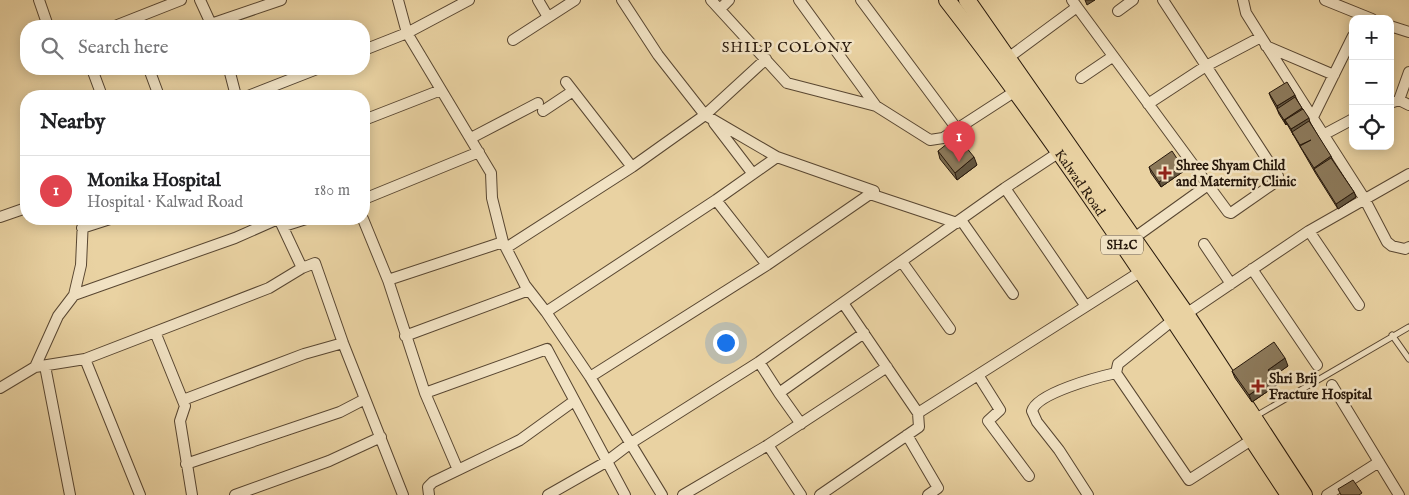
<!DOCTYPE html>
<html lang="en">
<head>
<meta charset="utf-8">
<style>
  body { margin:0; font-family:"IM FELL English",serif; background:#f6f6f6; color:#202124 }
  .controls { position:absolute; right:15px; top:15px; display:grid; overflow:hidden; border-radius:10px; box-shadow:0 2px 12px #0003 }
  .controls button { width:45px; height:45px; display:grid; place-items:center; padding:0; border:0; border-bottom:1px solid #e0e0e0; background:#fff; color:#202124; font:25px sans-serif }
  .you { position:absolute; left:725px; top:342px; width:18px; height:18px; margin:-12px; border:4px solid #fff; border-radius:50%; background:#1a73e8; box-shadow:0 0 0 8px #1a73e833 }
  .badge { display:grid; place-items:center; width:32px; height:32px; border-radius:50%; background:#2563eb; color:#fff; font-size:16px; font-weight:700 }
  .pin { position:absolute; translate:-50% -41px; filter:drop-shadow(0 1px 2px #0008) }
  .pin::after { content:''; position:absolute; top:26px; width:18px; height:15px; background:inherit; clip-path:polygon(0 0,100% 0,50% 100%) }
  .list { margin:0; padding:0; list-style:none }
  h2 { display:flex; justify-content:space-between; align-items:center; height:65px; margin:0; padding:0 20px; font-size:21px }
  h2 small { font-size:16px; font-weight:400; color:#757577 }
  .list li { display:grid; grid-template-columns:32px 1fr auto; gap:15px; align-items:center; box-sizing:border-box; height:70px; padding:0 20px; border-top:1px solid #e0e0e0 }
  .list b { display:block; font-size:19px; white-space:nowrap }
  .list p { margin:0; font-size:16px; white-space:nowrap; color:#757577 }
  .list em { font-size:16px; font-style:normal; color:#757577 }
  .icon { flex:none; width:28px; height:28px; fill:none; stroke:currentColor; stroke-width:2; stroke-linecap:round; stroke-linejoin:round }
  .map { position:relative; flex:none; width:1409px; height:495px; overflow:hidden }
  .search { position:absolute; background:#fff; box-shadow:0 2px 12px #0003; left:20px; top:20px; width:350px; height:55px; display:flex; align-items:center; gap:12px; box-sizing:border-box; padding:0 18px; border-radius:20px; color:#757577; font-size:19px }
  .panel { position:absolute; background:#fff; box-shadow:0 2px 12px #0003; left:20px; top:90px; width:350px; height:135px; border-radius:20px }
  .map>svg:first-child { display:block }
</style>
</head>
<body>
<div class="map">
<svg width="1409" height="495" viewBox="0 0 1409 495">
  <rect width="100%" height="100%" fill="#e9d2a2"/>
  <filter id="stains"><feTurbulence type="fractalNoise" baseFrequency=".004" numOctaves="4"/><feColorMatrix values="0 0 0 0 .2 0 0 0 0 .09 0 0 0 0 .02 0 0 0 .5 -.17"/></filter>
  <radialGradient id="worn" r=".72"><stop offset=".6" stop-color="#630" stop-opacity="0"/><stop offset="1" stop-color="#630" stop-opacity=".3"/></radialGradient>
  <g fill="none" stroke-linecap="round" stroke-linejoin="round">
    <defs>
      <path id="lane" d="M1392,335L1409,359
        M1256,416L1409,327"/>
      <path id="street" d="M39,0L48,26
        M200,0L212,26
        M398,0L407,33L491,173L492,198L503,242L525,285L546,312L590,377L662,495
        M538,0L548,17
        M622,0L658,55L705,115L777,157L874,191L870,194L957,223
        M711,0L787,83L876,106L930,140L943,138L1014,92
        M799,0L876,106
        M861,0L957,129
        M1243,0L1246,13L1261,37L1364,198L1387,242L1392,246L1405,249L1409,247
        M1325,0L1372,19
        M1077,7L1228,212L1231,213L1277,181L1278,176L1163,0
        M721,8L729,0
        M1118,11L1133,0
        M211,24L281,0
        M115,26L181,0
        M1390,26L1409,32
        M513,40L575,0
        M1266,46L1334,75
        M364,50L407,33L469,0
        M1008,58L1077,7L1072,0
        M92,69L102,96
        M149,69L159,96
        M229,69L236,96
        M1081,78L1112,57
        M566,82L632,167
        M248,96L317,69
        M1399,100L1409,72
        M1390,103L1399,100L1409,105
        M1148,104L1206,66L1261,37
        M543,111L573,91
        M1312,119L1353,36
        M364,120L441,90
        M714,123L753,174
        M1323,135L1353,119
        M471,138L538,103
        M1005,188L1085,305
        M364,199L479,152
        M716,200L767,265
        M0,217L26,208
        M279,219L302,268L315,263L343,343L403,495
        M363,219L388,280L425,393L458,470
        M961,220L1013,294
        M284,226L306,219
        M82,228L110,219
        M1309,231L1359,305
        M1134,238L1208,185
        M1204,244L1231,284
        M506,248L632,167L705,115L766,59
        M902,262L950,329
        M1252,269L1317,365
        M388,280L503,242
        M74,295L235,238L278,219
        M546,312L716,200L777,157
        M1186,314L1309,231L1409,174
        M1173,320L1118,364L1116,373L1189,480L1253,439
        M155,332L185,406L180,421L192,495
        M405,336L529,290
        M85,359L140,495
        M759,362L779,393L864,333
        M45,366L70,495
        M35,367L58,316L74,295L81,265L83,219
        M978,375L1000,410L988,421L1029,476
        M590,377L767,265L870,194
        M1332,385L1399,495
        M0,388L35,367L85,359L269,288L302,268
        M425,393L547,349L625,495
        M779,393L801,424
        M183,400L304,354L343,343
        M918,413L1140,272
        M907,435L938,488L928,495
        M768,445L801,495
        M186,464L340,412L365,399
        M235,495L329,461L381,437
        M429,495L428,487L433,482L520,440L574,401
        M548,495L606,462L631,443L759,362L1005,188L1058,153
        M683,495L768,445L887,367
        M820,495L919,427L918,413L843,303
        M1088,495L1059,450L1037,422L1032,411C1037,393 1098,377 1116,373
        M1327,495L1379,462"/>
      <g id="primary">
        <path id="s1" d="M947,0C1070,158 1179,328 1289,495"/>
        <path d="M967,0L1186,314L1304,495"/>
      </g>
    </defs>
    <!-- lane casing -->
    <use href="#lane" stroke="#584631" stroke-width="7"/>
    <!-- street casing -->
    <use href="#street" stroke="#584631" stroke-width="12"/>
    <!-- primary casing -->
    <use href="#primary" stroke="#27180b" stroke-width="18"/>
    <!-- lane -->
    <use href="#lane" stroke="#f1e2c3" stroke-width="5"/>
    <!-- street -->
    <use href="#street" stroke="#f1e2c3" stroke-width="10"/>
    <!-- primary -->
    <use href="#primary" stroke="#e9d2a2" stroke-width="16"/>
  </g>
  <!-- wall -->
  <path fill="#78684d" stroke="#27180b" d="M1269,93L1296,98L1331,158L1354,192L1356,197L1338,209L1316,174L1287,124L1286,125L1279,114L1277,109L1271,98Z
    M938,151L977,165L957,180L940,159Z
    M1182,166L1184,171L1161,187L1151,173L1149,167Z
    M1288,366L1273,376L1277,385L1252,402L1235,378L1232,371Z"/>
  <!-- shaded-wall -->
  <path fill="#62553f" stroke="#27180b" d="M1085,0H1095L1087,5Z
    M1295,95L1297,100L1279,112L1277,106Z
    M1302,108L1304,113L1285,120L1287,124L1286,125L1284,120Z
    M1309,118L1310,123L1293,135L1291,129Z
    M1331,156L1333,162L1314,170V168Z
    M974,157L977,165L957,180L955,173Z
    M1182,166L1184,171L1161,187L1159,182Z
    M1354,192L1356,197L1338,209L1336,204Z
    M1285,358L1288,366L1271,378L1268,370Z
    M1274,378L1277,385L1252,402L1249,395Z"/>
  <!-- building -->
  <path fill="#8c795a" stroke="#27180b" d="M1287,82L1295,95L1277,106L1269,93Z
    M1295,97L1302,108L1284,120L1277,109Z
    M1303,109L1309,118L1291,129L1285,120Z
    M1309,121L1331,156L1314,168L1300,146L1311,140L1300,145L1292,132Z
    M957,136L974,157L955,173L938,151Z
    M1172,151L1182,166L1159,182L1149,167Z
    M1331,158L1354,192L1336,204L1314,169Z
    M1274,342L1285,358L1268,370L1274,378L1249,395L1232,371Z
    M1353,480L1362,493L1359,495H1341L1338,489Z"/>
  <!-- markers -->
  <g fill="#8f2418" stroke="#f1e2c3" stroke-width="2">
    <path d="M1162.5 165.5h5v5h5v5h-5v5h-5v-5h-5v-5h5z"/>
    <path d="M1255.5 378.5h5v5h5v5h-5v5h-5v-5h-5v-5h5z"/>
  </g>
  <g text-anchor="middle" stroke-width="5" stroke-linejoin="round" paint-order="stroke">
    <!-- shield labels -->
    <rect fill="#f1e2c3" stroke="#645542" stroke-width="1" x="1101" y="235.5" width="42" height="19" rx="4"/>
    <g font-size="12" font-weight="bold" fill="#27180b">
      <text x="1122" y="249">SH2C</text>
    </g>
    <!-- poi labels -->
    <g font-size="14" font-weight="bold" fill="#27180b" stroke="#f1e2c3" text-anchor="start">
      <text x="1176" y="170">Shree Shyam Child<tspan x="1176" dy="16">and Maternity Clinic</tspan></text>
      <text x="1269" y="383">Shri Brij<tspan x="1269" dy="16">Fracture Hospital</tspan></text>
    </g>
    <!-- street labels -->
    <g font-size="14" fill="#27180b" stroke="#f1e2c3">
      <text dy="5" stroke="none"><textPath href="#s1" startOffset="226">Kalwad Road</textPath></text>
    </g>
    <!-- neighbourhood labels -->
    <g font-size="15" letter-spacing="1" fill="#27180b" stroke="#f1e2c3">
      <text x="787" y="52">SHILP COLONY</text>
    </g>
  </g>
  <rect width="100%" height="100%" filter="url(#stains)"/>
  <rect width="100%" height="100%" fill="url(#worn)"/>
</svg>
<div class="controls">
<button>+</button>
<button>−</button>
<button><svg class="icon" aria-label="locate" viewBox="0 0 24 24"><circle cx="12" cy="12" r="6"/><path d="M12 2v4M12 18v4M2 12h4M18 12h4"/></svg></button>
</div>
<div class="you"></div>
<div class="pin badge" style="left:959px;top:162px;background:#e0444e">1</div>
<div class="search"><svg class="icon" aria-label="search" viewBox="0 0 24 24"><circle cx="10" cy="10" r="6"/><path d="M15 15l6 6"/></svg>Search here</div>
<section class="panel">
<h2>Nearby<small></small></h2>
<ul class="list">
<li><span class="badge" style="background:#e0444e">1</span><div><b>Monika Hospital</b><p>Hospital · Kalwad Road</p></div><em>180 m</em></li>
</ul>
</section>
</div>
</body>
</html>
